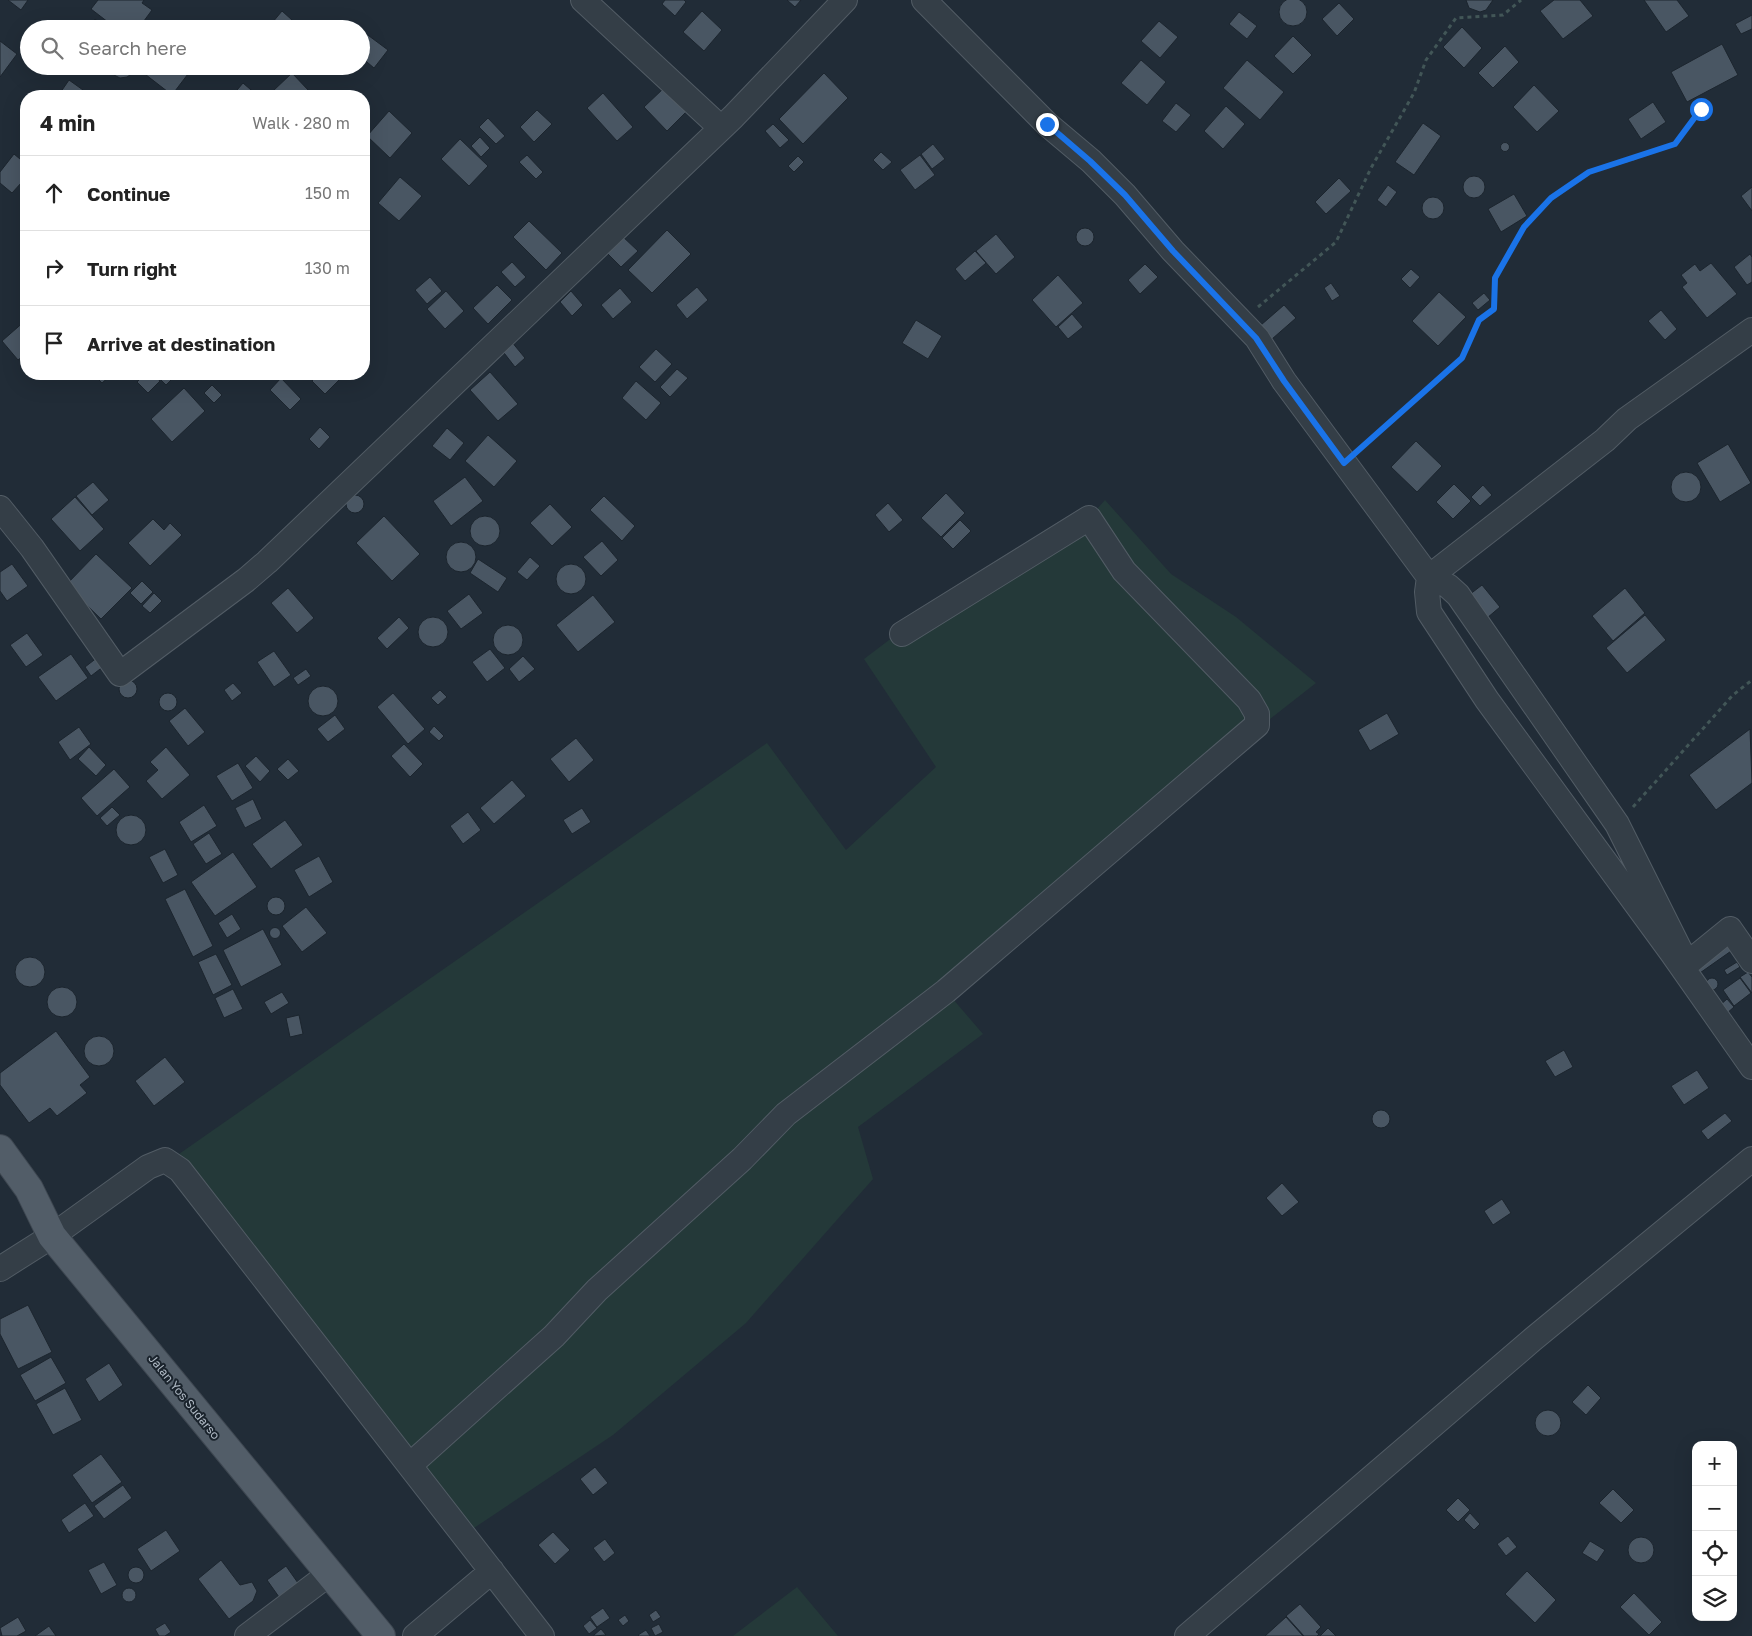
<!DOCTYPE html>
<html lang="en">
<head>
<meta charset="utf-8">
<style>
  body { margin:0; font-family:"Golos Text",sans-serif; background:#f2f2f2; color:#222 }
  .controls { position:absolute; right:15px; bottom:15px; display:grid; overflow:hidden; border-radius:10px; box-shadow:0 5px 20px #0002 }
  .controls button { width:45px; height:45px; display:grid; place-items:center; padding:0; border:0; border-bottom:1px solid #e0e0e0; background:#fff; color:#222; font:25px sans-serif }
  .stop { position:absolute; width:15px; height:15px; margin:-11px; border:4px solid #1a73e8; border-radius:50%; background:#fff }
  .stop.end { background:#1a73e8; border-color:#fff; box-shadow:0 1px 5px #0008 }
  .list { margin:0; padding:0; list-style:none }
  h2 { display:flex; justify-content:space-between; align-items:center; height:65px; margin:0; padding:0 20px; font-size:21px }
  h2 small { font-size:16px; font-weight:400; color:#767676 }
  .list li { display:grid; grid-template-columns:32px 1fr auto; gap:15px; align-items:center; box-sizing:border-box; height:75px; padding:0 20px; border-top:1px solid #e0e0e0 }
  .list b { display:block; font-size:19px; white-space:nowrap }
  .list em { font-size:16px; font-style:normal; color:#767676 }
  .icon { flex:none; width:28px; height:28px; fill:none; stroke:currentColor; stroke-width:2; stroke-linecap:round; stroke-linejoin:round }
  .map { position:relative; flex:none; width:1752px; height:1636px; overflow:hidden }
  .search { position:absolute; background:#fff; box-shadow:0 5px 20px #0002; left:20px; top:20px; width:350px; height:55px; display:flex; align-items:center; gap:12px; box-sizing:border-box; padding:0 18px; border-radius:28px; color:#767676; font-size:19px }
  .panel { position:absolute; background:#fff; box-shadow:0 5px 20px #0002; left:20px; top:90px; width:350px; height:290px; border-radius:20px }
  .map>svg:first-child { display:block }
</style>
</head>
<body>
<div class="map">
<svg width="1752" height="1636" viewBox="0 0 1752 1636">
  <rect width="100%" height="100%" fill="#212c37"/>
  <!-- green -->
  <path fill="#243939" d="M1105,500L1171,574L1236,617L1316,683L1265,723L946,991L983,1034L858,1127L873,1179L746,1323L613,1435L471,1530L179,1154L767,743L846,850L936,767L864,659L897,634L1089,518Z
    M797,1587L838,1636H733Z"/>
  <!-- building -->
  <path fill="#495663" stroke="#1c252e" d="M1279 12a14 14 0 1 1 28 0a14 14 0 1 1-28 0Z
    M8,0H28L21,10Z
    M98,0H144L142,3L152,10L138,29H117L91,9Z
    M665,0H684L686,2L675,16L662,4Z
    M787,0H801L795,7Z
    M1466,0H1493L1486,10L1480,12L1469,8Z
    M1554,0H1580L1593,16L1563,39L1540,11Z
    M1644,0H1677L1689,16L1666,32Z
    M1339,3L1354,19L1337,36L1322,19Z
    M282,11L302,29H267Z
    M702,11L722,30L704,51L683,32Z
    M1239,12L1257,26L1247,39L1229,24Z
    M1752,15V29L1741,34L1735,24Z
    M95,19L106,29H86Z
    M1159,21L1178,37L1160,58L1141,41Z
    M1462,27L1482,48L1464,68L1443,47Z
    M361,30L388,50L374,68L361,57Z
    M29,32V44L23,40Z
    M1293,36L1312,55L1293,74L1274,56Z
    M0,41L17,54L0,77Z
    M1722,44L1738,75L1687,102L1671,72Z
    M1505,46L1519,62L1493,88L1478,73Z
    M1141,60L1166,82L1147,105L1121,83Z
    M1247,60L1284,92L1260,120L1223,88Z
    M108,66H137L133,73L127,77L120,78L114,75Z
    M144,66H194L172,95L141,71Z
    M292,73L309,91L303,96H277L273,91Z
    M824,73L848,98L803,144L779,119Z
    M69,80L83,90L79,96H58Z
    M243,83L258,96H232Z
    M1534,85L1559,111L1537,132L1513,107Z
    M664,88L686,112L667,131L644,107Z
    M603,93L633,127L617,141L587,108Z
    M1653,102L1666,122L1641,139L1628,119Z
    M1176,103L1191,115L1176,132L1162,121Z
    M1226,106L1245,124L1223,149L1204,131Z
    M537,110L552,124L534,142L520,127Z
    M389,111L412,133L390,158L367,136Z
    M488,118L505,136L496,144L479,127Z
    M1423,123L1441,136L1414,175L1395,162Z
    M773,124L789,140L780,148L765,131Z
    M480,137L490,148L481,157L471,146Z
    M460,139L488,166L469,186L441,159Z
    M1500.5 147a4.5 4.5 0 1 1 9 0a4.5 4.5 0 1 1-9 0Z
    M933,144L945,159L932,169L921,154Z
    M881,152L892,162L883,170L873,160Z
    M14,154L26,164V185L22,182L12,193L0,183V172Z
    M527,155L543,172L536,179L519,162Z
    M920,155L935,175L915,190L900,170Z
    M798,156L804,162L794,172L788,166Z
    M1463 187a11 11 0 1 1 22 0a11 11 0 1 1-22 0Z
    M400,177L422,196L399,221L378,203Z
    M1339,178L1351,191L1326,214L1315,202Z
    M1388,185L1397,192L1386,207L1377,200Z
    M1752,187V211L1741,196Z
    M1514,194L1527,216L1501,232L1488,209Z
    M1422 208a11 11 0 1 1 22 0a11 11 0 1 1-22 0Z
    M529,221L562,253L546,270L513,237Z
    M1076 237a9 9 0 1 1 18 0a9 9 0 1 1-18 0Z
    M667,230L691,254L652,293L628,270Z
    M996,234L1015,257L996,274L976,251Z
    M621,235L638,251L621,267L605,251Z
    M975,251L986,263L965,281L955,269Z
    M1750,254L1752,257V282L1747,285L1734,267Z
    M512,262L526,277L515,287L501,272Z
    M1711,263L1737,294L1707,318L1682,287L1687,283L1681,275L1695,264L1700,271Z
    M1145,264L1158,277L1140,294L1128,280Z
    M1411,269L1420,277L1410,288L1401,279Z
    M1058,275L1083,303L1056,327L1032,300Z
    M430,277L442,291L427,304L415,290Z
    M1331,283L1340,296L1332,301L1324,288Z
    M497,285L512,300L488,324L473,308Z
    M697,287L708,300L687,319L676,305Z
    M620,288L632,302L613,319L601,305Z
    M446,291L464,311L445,329L427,309Z
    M571,291L583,305L572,316L560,302Z
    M1439,292L1466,317L1438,346L1412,321Z
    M1484,293L1490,300L1478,310L1472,303Z
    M1284,305L1296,318L1272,339L1261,325Z
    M1661,310L1677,329L1665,340L1648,321Z
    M1072,314L1083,327L1068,339L1058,327Z
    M26,320V354L18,360L2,341Z
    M916,320L942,336L928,359L902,343Z
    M511,341L525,358L515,367L501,349Z
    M656,349L672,364L655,382L639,367Z
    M677,369L688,378L670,397L660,387Z
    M490,372L518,404L498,421L470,390Z
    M93,374H112L102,383Z
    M145,374H152L160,381L148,393L137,382Z
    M155,374H177L166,385Z
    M319,374H343L344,375L325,394L312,381Z
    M281,378L301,399L290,410L270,390Z
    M636,381L661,403L646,420L622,398Z
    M212,385L222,395L214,403L204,393Z
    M184,388L205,411L172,442L151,419Z
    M320,427L330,437L319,449L309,439Z
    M447,428L464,443L450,460L432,446Z
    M488,435L517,461L494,487L465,461Z
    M1416,441L1442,466L1417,492L1391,467Z
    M1728,444L1751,483L1720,502L1697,463Z
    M1671 487a15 15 0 1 1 30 0a15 15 0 1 1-30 0Z
    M465,477L483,501L451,526L433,501Z
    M93,482L109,500L92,515L76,496Z
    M1454,484L1471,501L1453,519L1436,502Z
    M1483,485L1492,495L1480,506L1471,497Z
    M946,493L965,513L941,537L921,518Z
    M346 504a9 9 0 1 1 18 0a9 9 0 1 1-18 0Z
    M604,496L635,526L622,541L590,510Z
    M75,497L104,529L80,551L51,519Z
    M888,503L903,520L889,532L875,515Z
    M550,504L572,527L552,546L530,523Z
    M384,516L420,554L392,581L356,543Z
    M470 531a15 15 0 1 1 30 0a15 15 0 1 1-30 0Z
    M153,519L164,530L170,523L182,535L150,566L128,543Z
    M960,520L971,531L953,549L942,538Z
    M602,541L618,560L601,576L583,557Z
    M446 557a15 15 0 1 1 30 0a15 15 0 1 1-30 0Z
    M96,554L132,588L101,619L66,585Z
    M530,557L540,566L527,580L517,572Z
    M478,559L507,578L498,592L470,573Z
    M12,564L28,586L7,601L0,591V572Z
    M556 579a15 15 0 1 1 30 0a15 15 0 1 1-30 0Z
    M142,581L153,592L141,604L130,593Z
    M1482,585L1500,607L1487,618L1469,595Z
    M288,588L314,618L297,633L271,603Z
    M1625,588L1645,613L1613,641L1592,616Z
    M154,593L162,601L150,613L142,606Z
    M469,594L483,613L461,629L447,611Z
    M593,595L615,622L578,652L556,625Z
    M1645,615L1666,640L1627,673L1606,648Z
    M418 632a15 15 0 1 1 30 0a15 15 0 1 1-30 0Z
    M399,617L409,628L387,649L377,638Z
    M493 640a15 15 0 1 1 30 0a15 15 0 1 1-30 0Z
    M27,633L43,655L26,667L10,645Z
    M490,649L505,668L487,682L472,662Z
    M274,651L291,675L274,687L257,662Z
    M71,654L88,678L56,701L38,677Z
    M523,656L535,669L519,682L509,669Z
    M98,657L104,666L91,676L85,667Z
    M306,669L311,676L298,685L293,678Z
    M119 689a9 9 0 1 1 18 0a9 9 0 1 1-18 0Z
    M233,683L242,693L232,701L224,690Z
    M308 701a15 15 0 1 1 30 0a15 15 0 1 1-30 0Z
    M440,690L447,697L438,705L431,698Z
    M393,693L425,729L408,744L377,707Z
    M159 702a9 9 0 1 1 18 0a9 9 0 1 1-18 0Z
    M185,708L205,732L188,746L169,721Z
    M1387,713L1399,734L1370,751L1358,730Z
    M335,715L345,729L328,742L317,729Z
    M434,726L444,736L439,741L429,732Z
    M79,727L91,744L70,760L58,742Z
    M1750,729L1752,783L1716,810L1689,775Z
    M576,738L594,760L569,782L550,759Z
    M404,744L423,764L410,777L391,756Z
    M89,747L106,765L96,776L78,759Z
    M166,747L190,775L162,799L146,781L158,770L150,762Z
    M256,756L270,771L260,782L245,766Z
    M288,759L299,771L288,780L277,769Z
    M238,763L253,788L232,801L216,776Z
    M114,769L130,787L97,816L81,798Z
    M512,780L526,796L494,824L480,808Z
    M253,799L262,819L245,828L235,808Z
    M204,805L217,826L191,842L179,822Z
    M112,807L120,815L107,826L100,818Z
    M582,808L591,822L572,834L563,820Z
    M468,812L481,830L463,844L450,826Z
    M116 830a15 15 0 1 1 30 0a15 15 0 1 1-30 0Z
    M285,820L303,845L271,869L252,844Z
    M209,833L222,854L206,864L193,844Z
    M165,849L178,875L163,883L149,857Z
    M233,852L257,887L215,916L191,882Z
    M319,856L333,882L309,897L294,870Z
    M185,889L213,946L193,957L165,899Z
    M267 906a9 9 0 1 1 18 0a9 9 0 1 1-18 0Z
    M306,907L327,933L302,952L282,926Z
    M232,914L241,929L227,938L218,923Z
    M269.5 933a5.5 5.5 0 1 1 11 0a5.5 5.5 0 1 1-11 0Z
    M263,929L282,965L241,987L223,950Z
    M1729,942L1734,949L1697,975L1692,968Z
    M216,954L232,985L213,995L198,962Z
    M15 972a15 15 0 1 1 30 0a15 15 0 1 1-30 0Z
    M1737,962L1740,967L1727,975L1724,970Z
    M1748,972L1752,977V993L1740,977Z
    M1706 984a6 6 0 1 1 12 0a6 6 0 1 1-12 0Z
    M1740,978L1751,993L1734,1006L1723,990Z
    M47 1002a15 15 0 1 1 30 0a15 15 0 1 1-30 0Z
    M233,989L243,1009L224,1018L215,998Z
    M282,992L289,1003L271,1014L264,1002Z
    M1727,999L1734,1007L1726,1014L1719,1006Z
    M299,1015L303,1034L290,1037L286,1018Z
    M56,1031L90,1077L80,1085L87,1093L57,1116L50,1108L29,1123L0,1085V1073Z
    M84 1051a15 15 0 1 1 30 0a15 15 0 1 1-30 0Z
    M1564,1050L1573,1067L1555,1077L1545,1061Z
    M165,1057L185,1082L154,1106L135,1081Z
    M1697,1070L1709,1088L1684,1105L1671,1086Z
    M1372 1119a9 9 0 1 1 18 0a9 9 0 1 1-18 0Z
    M1725,1113L1732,1121L1708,1140L1701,1131Z
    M1282,1183L1299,1202L1282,1216L1266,1198Z
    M1502,1199L1511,1213L1493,1225L1484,1211Z
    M28,1305L52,1352L18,1369L0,1334V1319Z
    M51,1357L66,1383L35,1401L20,1375Z
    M109,1363L123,1385L99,1402L85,1379Z
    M1588,1385L1601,1398L1586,1415L1572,1402Z
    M65,1388L82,1420L53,1435L36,1404Z
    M1535 1423a13 13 0 1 1 26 0a13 13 0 1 1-26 0Z
    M101,1454L122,1482L92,1503L72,1475Z
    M595,1467L608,1483L593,1495L580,1479Z
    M123,1485L132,1498L104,1519L94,1506Z
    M1613,1489L1634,1510L1621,1523L1599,1503Z
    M1458,1498L1470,1510L1458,1522L1446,1510Z
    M85,1503L94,1516L69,1533L61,1520Z
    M1470,1513L1480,1524L1474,1530L1464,1520Z
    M166,1530L180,1551L151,1571L137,1549Z
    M553,1532L570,1550L555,1564L538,1545Z
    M1508,1536L1517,1547L1506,1556L1497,1544Z
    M1628 1550a13 13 0 1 1 26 0a13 13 0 1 1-26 0Z
    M605,1539L615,1553L604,1562L593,1548Z
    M1590,1541L1605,1550L1597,1562L1582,1553Z
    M221,1560L240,1585L252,1582L257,1591L253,1601L229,1619L198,1579Z
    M104,1562L117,1585L101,1594L88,1570Z
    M286,1566L298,1583L279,1597L267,1580Z
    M128 1575a8 8 0 1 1 16 0a8 8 0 1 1-16 0Z
    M1527,1571L1556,1600L1535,1623L1505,1594Z
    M122 1595a7 7 0 1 1 14 0a7 7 0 1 1-14 0Z
    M1634,1593L1662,1622L1649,1635L1620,1607Z
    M1300,1604L1321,1627L1316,1632L1319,1634L1317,1636H1304L1286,1616Z
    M603,1608L610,1618L597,1627L590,1617Z
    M656,1610L661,1617L653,1622L649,1615Z
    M625,1615L629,1621L623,1626L618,1620Z
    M18,1617L26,1631L17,1636H2L0,1628Z
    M1286,1617L1303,1636H1265Z
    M590,1620L597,1628L589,1634L583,1626Z
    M165,1623L171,1632L165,1636H159L155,1629Z
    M659,1624L663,1632L655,1636L651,1628Z
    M49,1626L56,1636H35Z
    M1328,1628L1336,1636H1320Z
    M601,1629L606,1635L594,1636V1635Z
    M646,1630L650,1636H639L638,1635Z"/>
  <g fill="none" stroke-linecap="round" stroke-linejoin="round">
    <defs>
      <path id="street" d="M583,0L721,128
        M924,0L1047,124L1091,161L1125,195L1173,251L1257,338L1284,381L1429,577L1427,592L1429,612L1487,700L1672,953L1752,1067
        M1752,330L1627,419L1605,440L1429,577L1448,586L1458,595L1617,824L1687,964L1730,929L1752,961
        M0,508L32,548L120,674L246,580L267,562L733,117L845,0
        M0,1269L52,1236L148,1167L165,1160L180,1170L542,1636
        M410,1465L554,1336L597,1290L742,1159L786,1114L946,991L1257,725V714L1249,700L1124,571L1089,518L902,634
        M247,1636L329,1574
        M415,1636L492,1571
        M1187,1636L1532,1340L1752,1159"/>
      <path id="primary" d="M0,1149L29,1189L52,1236L381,1636"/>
    </defs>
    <!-- street casing -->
    <use href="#street" stroke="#525c65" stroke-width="26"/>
    <!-- primary casing -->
    <use href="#primary" stroke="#3e4751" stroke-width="30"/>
    <!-- path -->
    <path stroke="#425657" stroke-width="3" stroke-dasharray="4 4" stroke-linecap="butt" d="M1258,307L1336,242L1371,168L1414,93L1426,60L1456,18L1503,15L1521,0
      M1361,447L1462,359L1479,319L1494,309L1495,278L1524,227L1551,198L1589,172L1633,159L1675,144L1701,109
      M1633,807L1733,695L1752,680"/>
    <!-- street -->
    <use href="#street" stroke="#343e47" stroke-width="24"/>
    <!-- primary -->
    <use href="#primary" stroke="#525d68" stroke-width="28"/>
  </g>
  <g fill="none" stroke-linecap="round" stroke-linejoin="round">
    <!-- route -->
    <path stroke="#1a73e8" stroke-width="6" d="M1047,124L1090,161L1125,195L1173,251L1256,338L1284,381L1344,463L1462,358L1479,320L1494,309L1495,278L1524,227L1551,198L1589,172L1675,144L1701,109"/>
  </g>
  <g text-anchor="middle" stroke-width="4" stroke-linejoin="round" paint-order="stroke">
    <!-- street labels -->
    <g font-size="12" fill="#afb9c4" stroke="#1a232c">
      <text transform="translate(184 1397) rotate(51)" y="4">Jalan Yos Sudarso</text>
    </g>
  </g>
</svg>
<div class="controls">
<button>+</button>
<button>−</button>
<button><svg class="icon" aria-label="locate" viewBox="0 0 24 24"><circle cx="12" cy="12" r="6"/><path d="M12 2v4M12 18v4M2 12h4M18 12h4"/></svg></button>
<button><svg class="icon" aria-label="layers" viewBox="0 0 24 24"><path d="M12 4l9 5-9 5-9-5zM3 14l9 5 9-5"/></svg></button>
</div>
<div class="stop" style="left:1701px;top:109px"></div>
<div class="stop end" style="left:1047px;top:124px"></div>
<div class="search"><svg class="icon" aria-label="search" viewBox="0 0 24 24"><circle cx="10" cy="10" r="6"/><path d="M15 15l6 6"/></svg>Search here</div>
<section class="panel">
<h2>4 min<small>Walk · 280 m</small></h2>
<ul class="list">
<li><svg class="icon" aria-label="ahead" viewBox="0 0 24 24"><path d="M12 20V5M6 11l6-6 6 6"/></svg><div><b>Continue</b></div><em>150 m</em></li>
<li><svg class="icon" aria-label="right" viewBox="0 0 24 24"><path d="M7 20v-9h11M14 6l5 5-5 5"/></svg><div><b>Turn right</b></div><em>130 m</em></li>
<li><svg class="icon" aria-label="arrive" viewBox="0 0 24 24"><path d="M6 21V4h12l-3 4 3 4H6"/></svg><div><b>Arrive at destination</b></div></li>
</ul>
</section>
</div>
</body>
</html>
